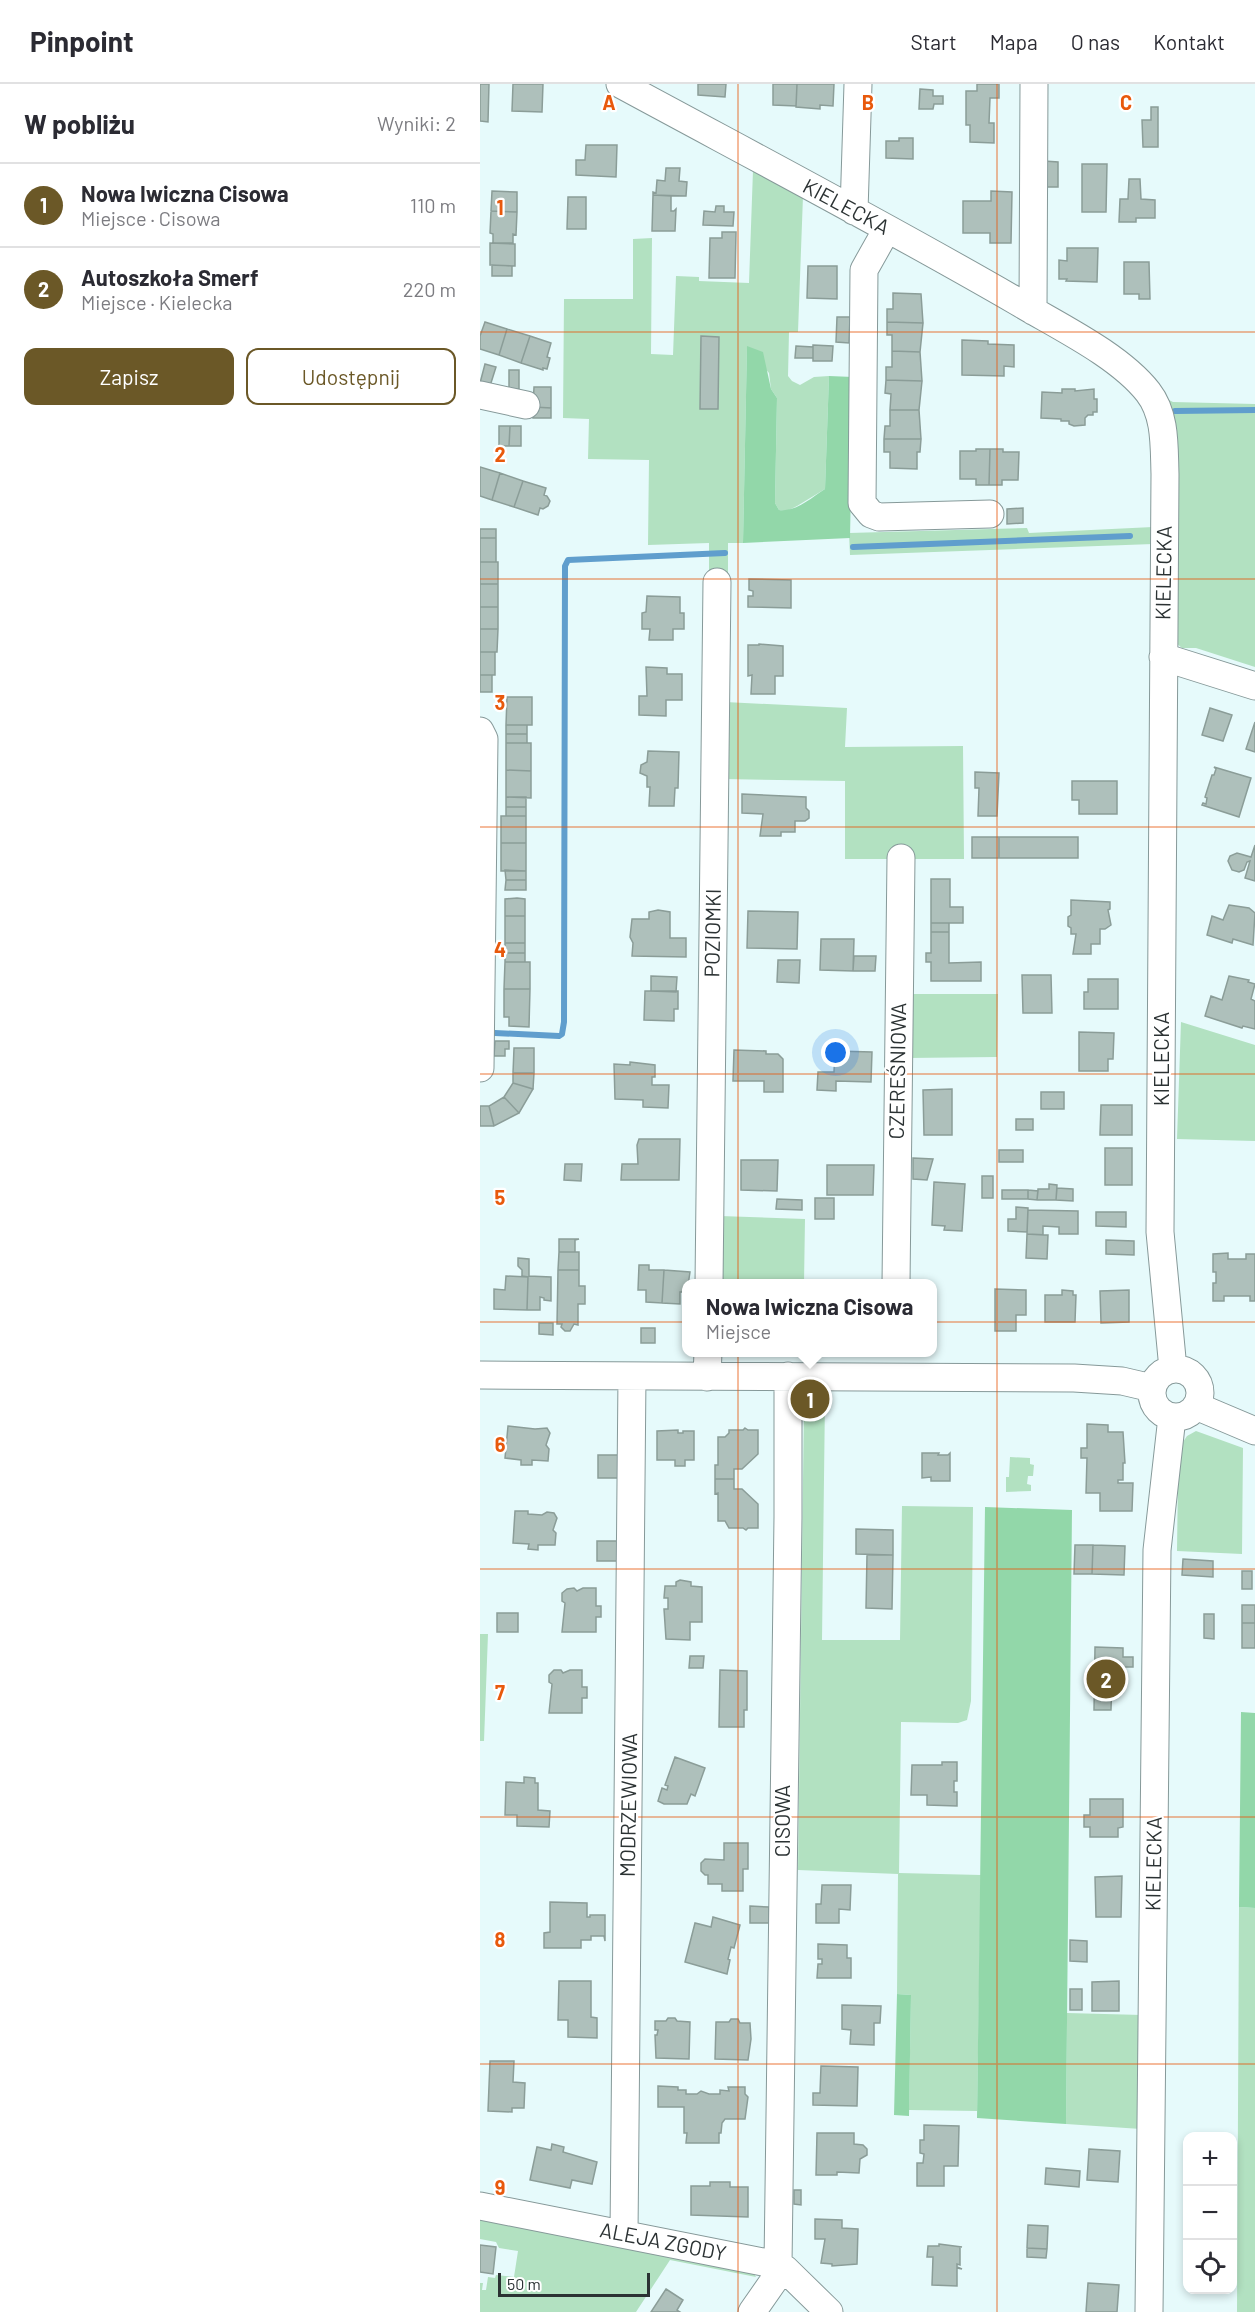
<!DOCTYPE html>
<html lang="pl">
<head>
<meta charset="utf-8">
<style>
  body { margin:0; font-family:Barlow,sans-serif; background:#f2f2f3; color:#2b2b33 }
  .controls { position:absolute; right:18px; bottom:18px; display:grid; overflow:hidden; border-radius:12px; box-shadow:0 3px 9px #0003 }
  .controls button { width:54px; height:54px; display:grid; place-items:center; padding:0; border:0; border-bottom:2px solid #e1e1e2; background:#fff; color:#2b2b33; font:30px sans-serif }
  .scale { position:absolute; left:18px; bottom:15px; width:152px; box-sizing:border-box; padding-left:6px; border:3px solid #2b3233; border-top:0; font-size:16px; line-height:21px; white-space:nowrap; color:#2b3233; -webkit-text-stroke:4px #fff; paint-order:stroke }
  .you { position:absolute; left:356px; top:969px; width:21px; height:21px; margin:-15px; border:4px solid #fff; border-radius:50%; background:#1a73e8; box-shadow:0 0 0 9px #1a73e833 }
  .badge { display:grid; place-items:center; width:39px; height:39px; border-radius:50%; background:#6b5827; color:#fff; font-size:20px; font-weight:700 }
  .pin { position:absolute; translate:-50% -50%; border:3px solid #fff; box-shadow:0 2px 6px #0006 }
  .popup { position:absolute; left:202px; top:1195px; width:255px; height:78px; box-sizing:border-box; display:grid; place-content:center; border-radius:12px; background:#fff; filter:drop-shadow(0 2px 4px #0005); font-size:20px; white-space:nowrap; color:#7c7c81 }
  .popup b { font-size:22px; color:#2b2b33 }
  .popup::after { content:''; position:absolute; left:50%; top:100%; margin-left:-12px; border:12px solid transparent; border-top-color:#fff }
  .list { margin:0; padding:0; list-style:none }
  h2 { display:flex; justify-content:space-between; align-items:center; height:78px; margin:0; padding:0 24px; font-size:26px }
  h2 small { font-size:20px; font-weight:400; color:#7c7c81 }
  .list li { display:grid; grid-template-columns:39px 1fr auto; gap:18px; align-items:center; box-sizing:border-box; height:84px; padding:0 24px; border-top:2px solid #e1e1e2 }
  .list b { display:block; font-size:22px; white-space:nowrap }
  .list p { margin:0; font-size:20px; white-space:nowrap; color:#7c7c81 }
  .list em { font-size:20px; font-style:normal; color:#7c7c81 }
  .actions { display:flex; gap:12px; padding:18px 24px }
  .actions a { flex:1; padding:14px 0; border:2px solid #6b5827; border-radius:12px; text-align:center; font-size:21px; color:#6b5827 }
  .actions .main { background:#6b5827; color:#fff }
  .icon { flex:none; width:33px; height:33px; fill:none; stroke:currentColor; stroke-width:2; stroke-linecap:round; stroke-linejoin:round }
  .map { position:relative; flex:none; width:775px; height:2228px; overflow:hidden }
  header { display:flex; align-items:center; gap:36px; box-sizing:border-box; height:84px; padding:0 30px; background:#fff; border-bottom:2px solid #e1e1e2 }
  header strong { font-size:28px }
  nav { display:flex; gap:33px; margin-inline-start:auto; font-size:21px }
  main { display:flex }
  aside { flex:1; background:#fff }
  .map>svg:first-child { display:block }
</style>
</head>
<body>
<header>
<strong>Pinpoint</strong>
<nav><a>Start</a><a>Mapa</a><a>O nas</a><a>Kontakt</a></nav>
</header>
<main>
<aside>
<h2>W pobliżu<small>Wyniki: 2</small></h2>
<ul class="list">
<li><span class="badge">1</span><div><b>Nowa Iwiczna Cisowa</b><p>Miejsce · Cisowa</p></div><em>110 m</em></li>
<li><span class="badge">2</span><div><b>Autoszkoła Smerf</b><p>Miejsce · Kielecka</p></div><em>220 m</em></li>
</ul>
<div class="actions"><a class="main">Zapisz</a><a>Udostępnij</a></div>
</aside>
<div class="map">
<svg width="775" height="2228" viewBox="0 0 775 2228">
  <rect width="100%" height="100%" fill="#e6fafb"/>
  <!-- green -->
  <path fill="#b2e1c1" d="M273,86L323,112L318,248H309L308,292L312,297L320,301L334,293L349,292L345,405L317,422L307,427L299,426L295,419L297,314L291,305L289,289L267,263L263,459H248V494H229V459L168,461L169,376L108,375L109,335L83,334L84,215H153V155L172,154L171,270L193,271L196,192L219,193V197L269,199Z
    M687,315L693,318L775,320V583L716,564H702L696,559L694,467L695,339Z
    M673,443V460L370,471L369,449L547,444L549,449Z
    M245,618L367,624L365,663L483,662L484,775H365V697L244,695Z
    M429,910H518L517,973L428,974Z
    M701,938L775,961V1057L697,1055Z
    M240,1132L325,1135L324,1199L239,1200Z
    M337,1313L345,1314L342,1556H420L422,1422L493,1423L491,1617L487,1636L478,1639L421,1638L419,1789L501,1791L497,2027L429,2026L431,1911L417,1910L418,1790L318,1786L324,1320L337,1321Z
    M716,1347L763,1364L762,1470L697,1467L698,1392L702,1365L703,1358L707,1352Z
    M530,1373L550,1374V1380L554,1381L553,1392H548L547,1400L551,1401V1407L526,1408V1393H529Z
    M0,1550H8L4,1657H0Z
    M759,1823L775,1824V2228H757Z
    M587,1929L662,1931L661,2045L586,2040Z
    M0,2132L273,2188L276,2193L190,2176L156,2228H0V2199H3L2,2206H6L8,2193L15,2194L16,2191L34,2193L38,2167L19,2164L16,2158L0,2155Z"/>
  <!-- forest -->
  <path fill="#92d7a9" d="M267,262L283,268L291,305L297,314L295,419L299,426C316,428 331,414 345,405L349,292L373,293L370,454L263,459Z
    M505,1423L592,1426L586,2040L497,2034Z
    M761,1628L775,1629V1824L759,1823Z
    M417,1910L431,1911L429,2032L414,2031Z"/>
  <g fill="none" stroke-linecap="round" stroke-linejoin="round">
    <!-- stream -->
    <path stroke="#609ecd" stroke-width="6" d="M695,327L775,326
      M373,463L650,452
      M15,949L79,952L82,950L84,938L85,482L88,476L245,469"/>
  </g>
  <!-- building -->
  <path fill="#aec0bb" stroke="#8b9d98" stroke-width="1.5" d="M0,0H9L8,38L0,37Z
    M33,0H63L62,28L32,27Z
    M218,0H246L245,13L218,11Z
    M293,0H317L316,22L293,21Z
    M317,0H354L353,22L340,21V25L316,23Z
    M497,0H519V14H510L509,39H514V59L490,58V41H486V7H497Z
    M440,5L453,6V12H463V20H454L453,25H439Z
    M671,23H678V63H663L662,36H671Z
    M419,54H433V75L406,74V57H419Z
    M106,61H137L136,93L96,91V76H105Z
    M564,77L578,78V103H564Z
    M602,80H627L626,128H602Z
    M186,84H200L199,97L207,98L206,112L173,111V108L176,109L177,96L185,97Z
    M649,95H660L661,115L675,116V134H656V138H639L640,115H648Z
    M12,107L37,108V128L11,127Z
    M511,107L532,108L531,159H510V149H483V117H511Z
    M173,111L191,112V127H194L196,125L195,147H172Z
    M88,113H106V145H87Z
    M236,122H244V128H254L253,142L223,141L224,127L235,128Z
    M11,127L37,128L36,151L33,150V159H13V150L10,149Z
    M242,148H256L255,194H229L230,154H242Z
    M10,159L35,160V182L10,181Z
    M587,164H618L617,198L586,197L587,195H579V176L587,177Z
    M644,178H669L670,215H659V210H644Z
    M12,181L32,182V192H12Z
    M328,182H357V215L327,214Z
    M413,209L441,210L443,239L407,238V225H413Z
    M357,233H370L369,259L356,258Z
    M5,238L27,245L19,271L0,265V252Z
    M407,238L443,239L440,268L412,267V251H407Z
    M27,245L50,252L41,279L19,271Z
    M50,252L71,259L67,273L70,274L67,285L63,284V286L41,279Z
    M221,252L239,253L238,325H220Z
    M482,256L508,257V260L534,261V283L524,282V292L482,291Z
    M333,261L353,262L352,277H333Z
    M316,262L333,263V274H315Z
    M412,267L440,268L442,297L406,296V283H412Z
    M5,280L16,283L10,302L0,299Z
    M29,286H39V305L29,306Z
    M406,296L442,297L439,326H410L411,310L405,309Z
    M54,303H71V324L53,323Z
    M582,305H595V307L614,305V315H617V328H613V331H608L605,334V341L594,342L589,340V337H581V335L561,334L562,308L582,309Z
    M53,323L71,324V334H53Z
    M410,326H439L441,355H404L405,342H410Z
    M19,342H30L29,362H19Z
    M30,342H41V362H29Z
    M404,355H441L440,368H437V385L410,384V368H404Z
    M496,365H510L509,401H496V395H480V367H496Z
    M510,365H523V368H539L538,396H522V401H509Z
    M0,383L20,389L12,416L0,412Z
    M20,389L43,397L34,423L12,416Z
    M43,397L66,404L64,411L67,412L70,417L68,422L63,425L60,424L58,431L34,423Z
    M543,424V439L527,440V425Z
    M0,445H16V454H0Z
    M0,454H16V478H0Z
    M0,478H18V500H0Z
    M269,495L311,496V524L268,523V512H273V507L269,506Z
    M0,500H18V523H0Z
    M167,512L200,513V529H204V545H193V556H169L170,545H162V529L166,528Z
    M0,523H18V545H0Z
    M0,545H18L17,568H0Z
    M279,560L303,562V592H295V610H271L272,591L268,592V561H279Z
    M0,568H15V591H0Z
    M166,583L187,584V590H202V616H186V632L159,631V612H167Z
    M0,591H12V608H0Z
    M27,613H52V641H26Z
    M730,624L752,631L743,657L722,651Z
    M775,638V668L766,665Z
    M26,641H47V650H26Z
    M26,650H47V659H26Z
    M26,659H51V687L26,686Z
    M168,667L199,668L198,704H195L194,722H169L170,703H167V692L160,689L161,681L167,678Z
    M734,683L771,694L759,733L722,721L723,719L726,720L727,714L725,713L732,691H734L736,685Z
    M26,686L51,687V714L26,713Z
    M495,688L519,689L517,732H498L499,704H495Z
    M592,697H637V730H599V716H592Z
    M262,710L326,713V724L329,727V734L325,737H315V748H301V752H280L283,730L262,729Z
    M26,713H46V723H26Z
    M26,723H46V732H26Z
    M21,732H46V759H21Z
    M492,753H519V774H492Z
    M519,753H598V774H519Z
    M21,759H46V787H21Z
    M775,761V797L765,794L770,777L767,778L764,786L759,788L752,786L748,777L750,772L757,769L771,773Z
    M25,786L46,787V796H26Z
    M451,795H470V823H483V839H451Z
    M26,796H46V806H25Z
    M37,814L45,815V832H25V815Z
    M591,816L630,818V825L628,826L631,841L625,845H620V860H611V870H593L596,850H591V844L588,842V833L591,831Z
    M749,821L769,824L775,829L773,861L753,855L752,859L727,851L732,832L743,836Z
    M178,826L190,828V854H206V873L152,872L153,859L150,853L152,835H169V828Z
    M268,827L318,828L317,865L267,864Z
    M25,832H45V859H25Z
    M451,839H469V848H451Z
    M451,848H469V879L501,878V897H451V878H446V869H451Z
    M341,855H374L373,887L340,886Z
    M25,859H45V869H25Z
    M25,869H45V878H25Z
    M374,872H396L395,887H373Z
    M298,876H320L319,899L297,898Z
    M25,878H50V905H24Z
    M542,891H571L572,929H543Z
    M171,892L197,893L196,908L171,907Z
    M749,892L769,896L768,898L775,900L771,915L775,917V945L763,942L762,944L725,932L731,912L742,916Z
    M608,895H638V925H604V908H608Z
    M24,905H50L49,943L29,942V933H24Z
    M165,907H198V925H194V937L164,936Z
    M599,948L634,949L633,975H628V987H599Z
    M15,957H29V965H25V972H14Z
    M34,964H54V989H33Z
    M254,966L286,967V970H298L303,975V1008H284V997H253Z
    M355,967L392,968L391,998L356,997V1007L337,1006L338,988H354Z
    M150,978L175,981V993H172V1001H189L188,1024L163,1023V1016L135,1015L134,980L150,981Z
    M33,989H54L53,1005L33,999Z
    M33,999L53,1005L39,1029L24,1013Z
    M472,1005V1051H444L443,1006Z
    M561,1008H584V1025H561Z
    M24,1013L39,1029L14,1042L9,1022Z
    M621,1021H652V1051H620Z
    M0,1022H9L14,1042H0Z
    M536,1035H553V1046H536Z
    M159,1055H200L199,1096H141L142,1080H158L157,1061Z
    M625,1064H652V1101H625Z
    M519,1066H543V1078H519Z
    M433,1074L453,1075L447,1096L433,1095Z
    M261,1076H298L297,1107L261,1106Z
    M85,1080H102L101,1097L84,1096Z
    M347,1081H394L393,1111H347Z
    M502,1092H513V1114H502Z
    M454,1098L485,1100L482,1147L464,1146L465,1142L452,1141Z
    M569,1100L577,1101L576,1116H557L558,1105H569Z
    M577,1104L593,1105V1117L576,1116Z
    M522,1106H548V1115H522Z
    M548,1106L558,1107L557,1116L548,1115Z
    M335,1114H354V1135H335Z
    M297,1115L322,1116V1126L296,1125Z
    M536,1123L548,1124L547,1148L528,1147V1135H536Z
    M548,1126L598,1127V1150H579V1143L563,1142V1151L547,1150Z
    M616,1128H646V1143L616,1142Z
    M547,1150L568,1151L567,1175L546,1174Z
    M79,1155H99L95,1156V1168H79Z
    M626,1156L654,1157V1171L626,1170Z
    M79,1168H99V1186H78Z
    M748,1169V1175H766V1170H775V1217H770V1212H744V1217H733V1199H736V1188H733V1170Z
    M38,1174L49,1175V1192L71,1193V1217L64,1216V1214L60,1213V1226H47L48,1193L42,1192V1186L38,1182Z
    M159,1181H169V1186H184L182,1219L166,1218V1206H158Z
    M78,1186H99V1202H105V1220H98V1241L94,1240L90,1247H85L81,1243L82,1240H77Z
    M184,1186L210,1188L207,1208H200V1220L182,1219Z
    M26,1192L48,1193L47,1226L14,1225V1205L25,1206Z
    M515,1205L546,1206V1231H536V1247H515Z
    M582,1206L593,1207V1211H596L595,1238H565V1211H582Z
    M649,1206V1238L621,1239L620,1207Z
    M59,1239H73V1251L59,1250Z
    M161,1244H175V1259H161Z
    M325,1311H335V1319H325Z
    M607,1340L628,1341V1348H643L645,1379H643V1396H638V1399H653L652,1427H620V1409H606L607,1374H601V1364H607Z
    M28,1342L55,1345L67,1344L70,1349L66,1361L69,1365L68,1377L52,1376V1381H41V1376L25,1374Z
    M265,1344L268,1346H278V1370L262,1385H254V1395H235V1381H238V1353H245L249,1349V1346H263Z
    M198,1346V1349H203V1347H214V1376H205V1382H195V1376H177V1347Z
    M442,1369H459L458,1371H468L470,1369V1397H451V1393L442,1394Z
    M118,1371H138V1386L143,1394H118Z
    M235,1395H254V1405H262L278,1420V1444H268L266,1446L263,1444H249L245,1437H238V1409L235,1410Z
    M35,1427H48V1430L62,1431L67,1428L74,1429L77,1434L73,1446L76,1449L75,1461H58V1466L48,1465L49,1460L33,1459Z
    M376,1445L413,1446V1471L376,1470Z
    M117,1457H137V1470H142V1477H117Z
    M595,1461H613L612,1490H594Z
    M613,1461L645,1462L644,1491L612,1490Z
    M387,1471H413L412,1525L386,1524Z
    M703,1475L733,1477V1493L702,1491Z
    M762,1487H772V1505H762Z
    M200,1496L211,1498V1502L222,1503V1538H210V1556L186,1555L184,1525H188V1514H184L185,1502H196V1498Z
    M94,1504L97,1507L103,1504H116V1522H121V1533H116V1548H82L85,1519L82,1517V1509L87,1505Z
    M762,1521H775V1539H762Z
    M17,1529H38V1548H17Z
    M724,1530H734V1555L724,1554Z
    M762,1539H775V1564H762Z
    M615,1563L643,1564V1573H653V1583H643V1595H632L631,1626H614Z
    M210,1572H224L223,1584H209Z
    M74,1586H81L83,1589L90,1586H102V1603H107V1614H102V1629H69L72,1600L69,1598V1591Z
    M240,1586L267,1587V1626H264V1643H239Z
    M195,1673L225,1684L215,1712L211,1710L207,1720H184L178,1717L182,1704L187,1706L188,1702L185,1701Z
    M462,1678H477V1697H474V1708H477V1722L447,1721V1711H431L432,1681H462Z
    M44,1693L55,1694V1699H58V1726L70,1727L69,1743L37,1742V1731H25L26,1698L44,1699Z
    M610,1715H643V1743L638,1744V1753H610V1743H604V1731H610Z
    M244,1759H268V1785H263V1807H242V1800H228V1791H225L221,1787V1779L225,1775L244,1776Z
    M642,1792L641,1833H616L615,1793Z
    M342,1801H371L370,1826L359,1825V1839H336V1820H341Z
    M70,1818L107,1819V1833H110V1831H125V1857L124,1852H111V1856H101V1864H64V1849L70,1848Z
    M270,1822L289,1823V1839H270Z
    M233,1833L260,1841L254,1864L251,1863L248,1875L250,1876L247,1890L205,1878L215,1839L231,1843Z
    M590,1856L607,1857V1878L590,1877Z
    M338,1860L367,1861V1874H371V1894H337L338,1880H342V1875H338Z
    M79,1897H111V1933L117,1934V1954L88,1953V1936H78Z
    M639,1897V1927H612V1898Z
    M590,1905H602V1926H590Z
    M362,1921L401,1922L400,1939H394V1961L370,1960L371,1946L362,1945Z
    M188,1934H195L197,1937L210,1938L209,1975L176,1974L175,1951H177L178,1946H175V1937H186Z
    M251,1935H258L260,1939H270L271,1955L268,1976L235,1975L236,1938H249Z
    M10,1977H34L33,1998L45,1999L44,2024H32V2028L8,2027Z
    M341,1982L378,1983L377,2022L333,2021V2009H340Z
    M178,2002L198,2003V2006H206V2010H217L221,2007L229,2010H240V2006L249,2007L248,2003H265V2010L268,2013L265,2035H245L242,2039L241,2049H239V2059H206L207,2049H204V2023H178Z
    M444,2041L479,2042L478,2082H464V2102H437V2079H443L444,2070L440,2069V2056H444Z
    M337,2049H374V2060L383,2061L387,2065V2071L380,2075L379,2089L357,2088V2091H336Z
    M72,2060L84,2063L83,2068L117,2078L112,2100L92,2096L90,2104L50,2096L57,2063L71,2066Z
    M609,2065L640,2067L638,2098L607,2096Z
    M566,2084L600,2087L599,2103L565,2100Z
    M230,2098H250V2103H268V2133L211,2131V2102H230Z
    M314,2106H321V2121L314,2120Z
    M335,2135L362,2136V2144L378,2145L377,2180L352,2182V2180L341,2179L345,2155H335Z
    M548,2141L568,2142L567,2165L547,2164Z
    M459,2160L482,2163H480V2181L477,2180V2183L482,2185L477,2184V2202L452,2201L453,2173H447L448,2162H459Z
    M0,2161L16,2163L13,2190L0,2188Z
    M547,2164L567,2165L566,2174L547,2173Z
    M608,2199L639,2201L637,2228H606Z
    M186,2205L203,2216L197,2226L200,2228H171Z"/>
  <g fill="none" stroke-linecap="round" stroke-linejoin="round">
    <defs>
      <path id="minor" d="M140,0C273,72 407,142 538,218C578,242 639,271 668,308C686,331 684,362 685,390L680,1148L693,1285
        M374,127L378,0
        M407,145L384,186L382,419L391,430L399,433L510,430
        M553,227L554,0
        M0,311L46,321
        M683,573L775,602
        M0,647L4,655L0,984
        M229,1200L237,498
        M416,1200L421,774
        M672 1309a24 24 0 1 1 48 0a24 24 0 1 1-48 0Z
        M0,1291L594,1294L642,1297L672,1304
        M227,1293L228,1268
        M716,1322L775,1347
        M0,2122L298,2181L305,2185L349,2228
        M144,2150L152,1292
        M272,2228L295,2195L298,2181L308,1433V1292
        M669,2228L677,1466L692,1333"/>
    </defs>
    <!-- minor casing -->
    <use href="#minor" stroke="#869999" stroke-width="29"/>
    <!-- minor -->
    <use href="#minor" stroke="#fff" stroke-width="27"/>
  </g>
  <!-- grid -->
  <path fill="none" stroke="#e8590c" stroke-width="1.5" stroke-opacity="0.55" d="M258,0V2228M517,0V2228M0,248H775M0,495H775M0,743H775M0,990H775M0,1238H775M0,1485H775M0,1733H775M0,1980H775"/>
  <g text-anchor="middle" stroke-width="4.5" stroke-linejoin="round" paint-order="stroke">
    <!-- street labels -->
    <g font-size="21" fill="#2b3233" stroke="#fff">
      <text transform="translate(366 123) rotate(28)" y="7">KIELECKA</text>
      <text transform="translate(684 489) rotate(-89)" y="7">KIELECKA</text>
      <text transform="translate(233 849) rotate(-89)" y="7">POZIOMKI</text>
      <text transform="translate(682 975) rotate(-90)" y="7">KIELECKA</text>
      <text transform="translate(418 987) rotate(-89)" y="7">CZEREŚNIOWA</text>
      <text transform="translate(149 1721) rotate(-89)" y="7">MODRZEWIOWA</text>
      <text transform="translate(303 1737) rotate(-90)" y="7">CISOWA</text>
      <text transform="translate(674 1780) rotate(-89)" y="7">KIELECKA</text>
      <text transform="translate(183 2158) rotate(11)" y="7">ALEJA ZGODY</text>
    </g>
  </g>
  <g font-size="20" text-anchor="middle" font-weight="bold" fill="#e8590c" stroke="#fff" stroke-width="4.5" stroke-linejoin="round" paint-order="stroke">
    <text x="129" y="26">A</text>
    <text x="388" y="26">B</text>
    <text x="646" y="26">C</text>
    <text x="20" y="131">1</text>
    <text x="20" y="378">2</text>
    <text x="20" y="626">3</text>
    <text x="20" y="873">4</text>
    <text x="20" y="1121">5</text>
    <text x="20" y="1368">6</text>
    <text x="20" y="1616">7</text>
    <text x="20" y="1863">8</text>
    <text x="20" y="2111">9</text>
  </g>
</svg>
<div class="controls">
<button>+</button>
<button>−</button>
<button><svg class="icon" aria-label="locate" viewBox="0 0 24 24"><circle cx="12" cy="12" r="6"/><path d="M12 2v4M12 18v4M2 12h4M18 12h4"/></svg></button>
</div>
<div class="scale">50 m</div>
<div class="you"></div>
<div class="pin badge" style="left:330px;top:1315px">1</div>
<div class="popup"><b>Nowa Iwiczna Cisowa</b>Miejsce</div>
<div class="pin badge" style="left:626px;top:1595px">2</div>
</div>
</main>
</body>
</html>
